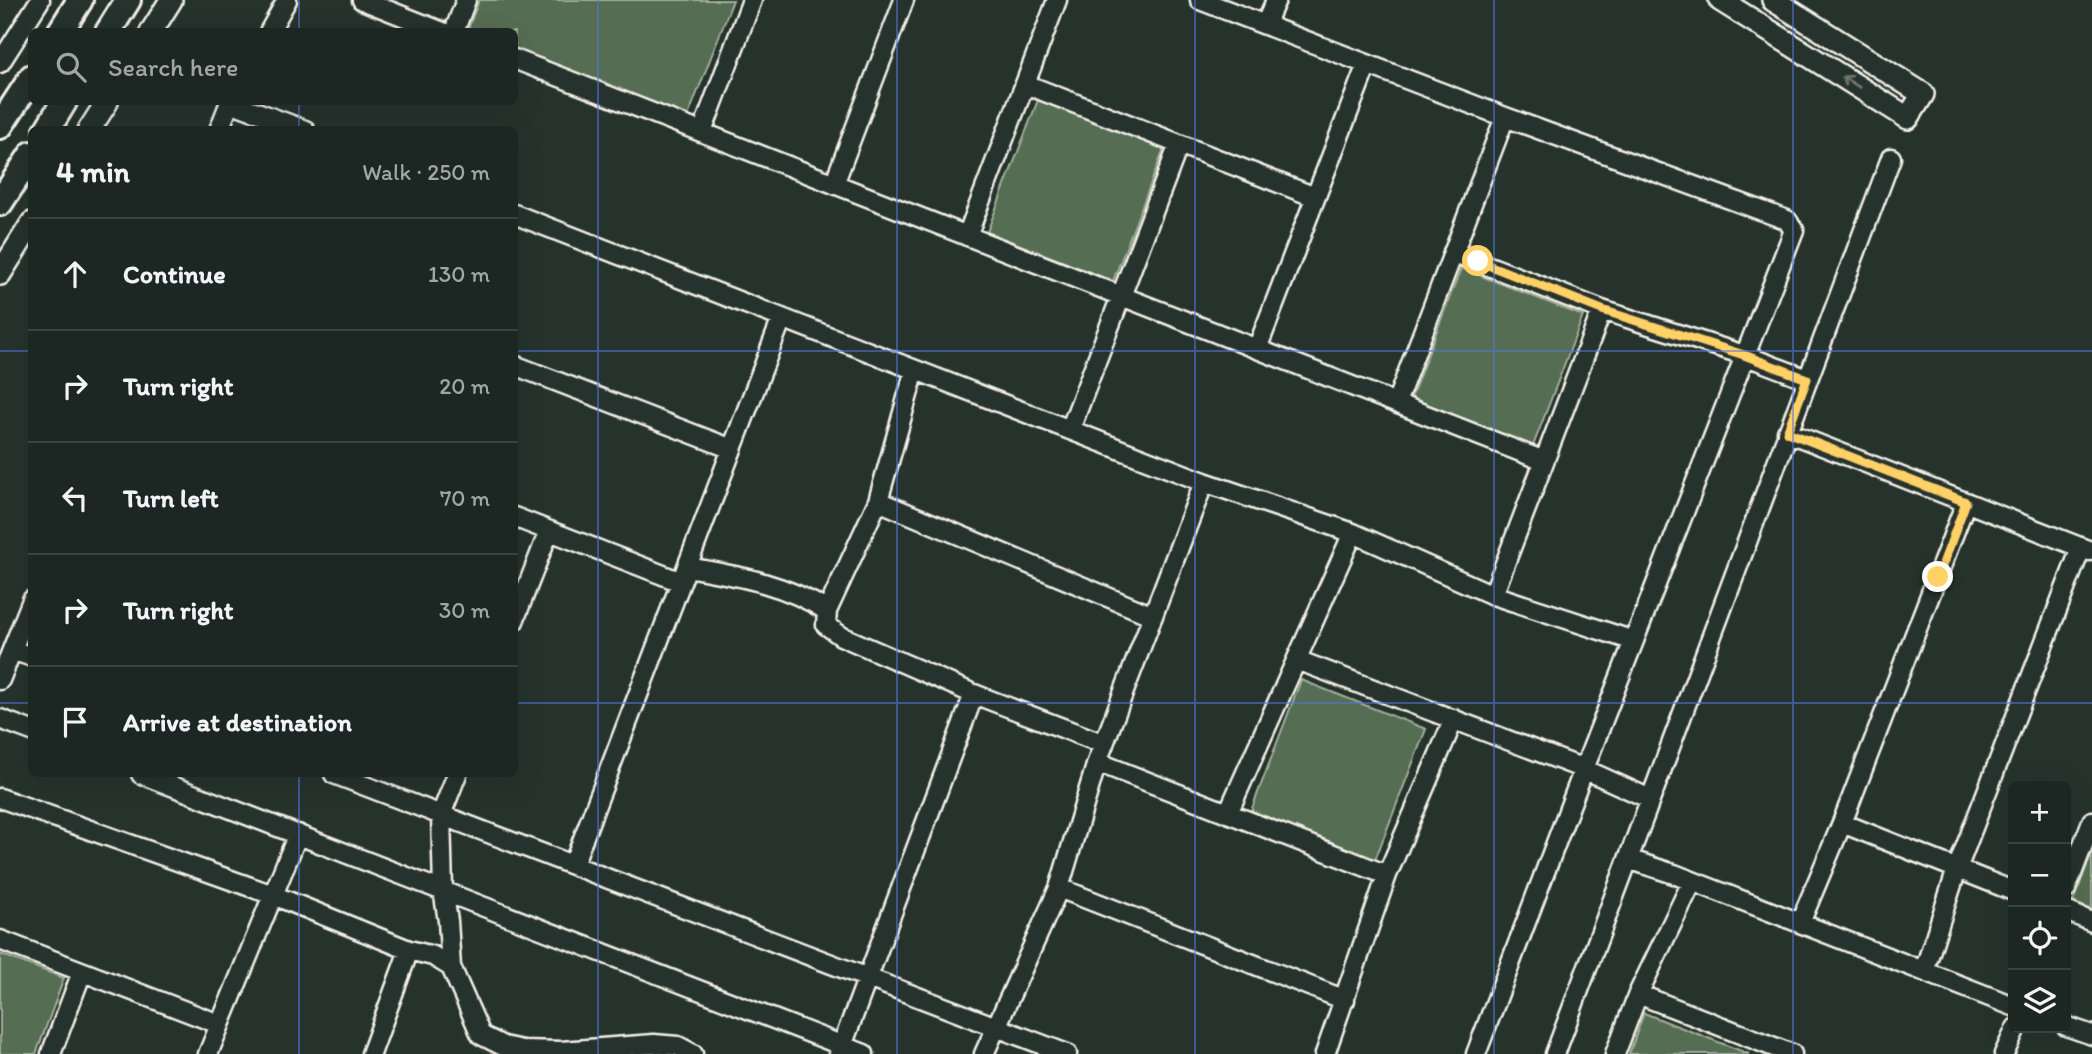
<!DOCTYPE html>
<html lang="en">
<head>
<meta charset="utf-8">
<style>
  body { margin:0; font-family:Itim,sans-serif; background:#252e2a; color:#f1f3f6 }
  .controls { position:absolute; right:21px; bottom:21px; display:grid; overflow:hidden; border-radius:10px; box-shadow:0 7px 28px #0002 }
  .controls button { width:63px; height:63px; display:grid; place-items:center; padding:0; border:0; border-bottom:2px solid #3a4340; background:#1c2622; color:#f1f3f6; font:35px sans-serif }
  .stop { position:absolute; width:21px; height:21px; margin:-16px; border:5px solid #ffd166; border-radius:50%; background:#fff }
  .stop.end { background:#ffd166; border-color:#fff; box-shadow:0 2px 7px #0008 }
  .list { margin:0; padding:0; list-style:none }
  h2 { display:flex; justify-content:space-between; align-items:center; height:91px; margin:0; padding:0 28px; font-size:30px }
  h2 small { font-size:23px; font-weight:400; color:#a0a5a5 }
  .list li { display:grid; grid-template-columns:46px 1fr auto; gap:21px; align-items:center; box-sizing:border-box; height:112px; padding:0 28px; border-top:2px solid #3a4340 }
  .list b { display:block; font-size:26px; white-space:nowrap }
  .list em { font-size:23px; font-style:normal; color:#a0a5a5 }
  .icon { flex:none; width:38px; height:38px; fill:none; stroke:currentColor; stroke-width:2; stroke-linecap:round; stroke-linejoin:round }
  .map { position:relative; flex:none; width:2092px; height:1054px; overflow:hidden }
  .search { position:absolute; background:#1c2622; box-shadow:0 7px 28px #0002; left:28px; top:28px; width:490px; height:77px; display:flex; align-items:center; gap:18px; box-sizing:border-box; padding:0 24px; border-radius:10px; color:#a0a5a5; font-size:26px }
  .panel { position:absolute; background:#1c2622; box-shadow:0 7px 28px #0002; left:28px; top:126px; width:490px; height:651px; border-radius:10px }
  .map>svg:first-child { display:block }
</style>
</head>
<body>
<div class="map">
<svg width="2092" height="1054" viewBox="0 0 2092 1054">
  <rect width="100%" height="100%" fill="#26332d"/>
  <filter id="ink" filterUnits="userSpaceOnUse"><feTurbulence type="fractalNoise" baseFrequency=".0143" numOctaves="2"/><feDisplacementMap in="SourceGraphic" scale="14" xChannelSelector="R" yChannelSelector="G"/><feConvolveMatrix kernelMatrix="1 2 1 2 8 2 1 2 1" color-interpolation-filters="sRGB"/></filter>
  <g filter="url(#ink)">
    <!-- green -->
    <path fill="#546d52" stroke="#a4af9d" stroke-width="2" d="M479,0H733L687,119L515,51L514,32H467Z
      M1038,100L1164,149L1113,281L987,232Z
      M1461,268L1583,316L1533,446L1411,398Z
      M1301,680L1426,729L1375,860L1251,811Z
      M2092,853V910L2073,902Z
      M0,954L64,978L36,1054H0Z
      M1644,1013L1749,1054H1629Z"/>
    <g fill="none" stroke-linecap="round" stroke-linejoin="round">
      <defs>
        <path id="minor" d="M362,0L443,32
          M1200,0L1505,117L1787,220L1794,230L1584,769L1476,1054
          M1265,25L1276,0
          M269,32L287,0
          M454,32L466,0
          M514,59L1544,461
          M0,63L40,0
          M1025,84L1315,197
          M230,102L305,130
          M219,130L230,102
          M702,132L752,0
          M834,184L904,0
          M514,214L1204,482L1353,533L1493,595L1634,641
          M967,236L1057,0
          M1453,252L1602,310L1744,355L1807,379
          M1257,349L1367,64
          M514,365L732,449
          M915,370L878,501L827,611L826,625L841,636L974,694L1104,744
          M1396,403L1505,117
          M1070,430L1179,144
          M1787,432L2090,551
          M878,501L1153,616
          M514,517L681,582
          M687,567C737,576 784,583 827,611
          M1493,595L1602,310
          M32,600L12,650L32,657
          M514,621L549,531
          M1297,660L1584,769L1650,799
          M0,680L12,650
          M0,719L32,731
          M1097,762L1387,875
          M141,774L864,1054
          M334,774L1067,1054
          M0,798L273,895L409,950L433,956L451,967L481,1035L503,1046L522,1050L561,1051L654,1044L678,1046L693,1054
          M1228,813L1353,533
          M1842,823L2013,891
          M1628,859L1674,874L2013,1006
          M573,865L782,318
          M1059,888L1345,1000
          M2066,889L2092,821
          M2066,911L2092,922
          M1800,923L1842,823L1966,502
          M0,940L219,1024
          M451,967L448,921L443,890L441,815L457,774
          M1924,971L1957,869L2081,548
          M1638,994L1792,1054
          M2066,1026L2092,1035
          M51,1054L82,972
          M208,1054L298,834
          M371,1054L409,950
          M839,1054L974,694
          M984,1054L1059,888L1097,762L1204,482
          M1325,1054L1387,875L1454,719
          M1555,1054L1891,158
          M1615,1054L1638,994L1692,882
          M2004,1054L2016,1028"/>
        <path id="tertiary" d="M1720,0L1908,118L1923,94L1773,0
          M151,32L171,0
          M89,130L107,102
          M0,274L32,223"/>
        <path id="secondary" d="M60,32L80,0
          M108,32L128,0
          M0,126L32,77
          M47,130L64,102
          M0,203L32,154"/>
      </defs>
      <!-- minor casing -->
      <use href="#minor" stroke="#f4f1e8" stroke-width="23"/>
      <!-- tertiary casing -->
      <use href="#tertiary" stroke="#f4f1e8" stroke-width="26"/>
      <!-- secondary casing -->
      <use href="#secondary" stroke="#f4f1e8" stroke-width="30"/>
      <!-- minor -->
      <use href="#minor" stroke="#26332d" stroke-width="18"/>
      <!-- tertiary -->
      <use href="#tertiary" stroke="#26332d" stroke-width="21"/>
      <!-- secondary -->
      <use href="#secondary" stroke="#26332d" stroke-width="24"/>
    </g>
    <!-- one-way arrows -->
    <defs><path id="oneway-shaft" d="M-6 0H5M1.5-3L5.5 0L1.5 3" fill="none" stroke-width="1.6" stroke-linecap="round" stroke-linejoin="round" transform="scale(1.75)"/></defs>
    <use stroke="#6e766e" href="#oneway-shaft" transform="translate(1851 82) rotate(-148)"/>
  </g>
  <g fill="none" stroke-linecap="round" stroke-linejoin="round" filter="url(#ink)">
    <!-- route -->
    <path stroke="#ffd166" stroke-width="9" d="M1478,261L1602,310L1744,355L1807,379L1787,432L1966,502L1938,577"/>
  </g>
  <!-- grid -->
  <path fill="none" stroke="#5377dc" stroke-width="2" stroke-opacity="0.55" d="M299,0V32M598,0V1054M897,0V1054M1195,0V1054M1494,0V1054M1793,0V1054M299,102V130M0,351H32M514,351H2092M0,703H32M514,703H2092M299,774V1054"/>
</svg>
<div class="controls">
<button>+</button>
<button>−</button>
<button><svg class="icon" aria-label="locate" viewBox="0 0 24 24"><circle cx="12" cy="12" r="6"/><path d="M12 2v4M12 18v4M2 12h4M18 12h4"/></svg></button>
<button><svg class="icon" aria-label="layers" viewBox="0 0 24 24"><path d="M12 4l9 5-9 5-9-5zM3 14l9 5 9-5"/></svg></button>
</div>
<div class="stop" style="left:1478px;top:261px"></div>
<div class="stop end" style="left:1938px;top:577px"></div>
<div class="search"><svg class="icon" aria-label="search" viewBox="0 0 24 24"><circle cx="10" cy="10" r="6"/><path d="M15 15l6 6"/></svg>Search here</div>
<section class="panel">
<h2>4 min<small>Walk · 250 m</small></h2>
<ul class="list">
<li><svg class="icon" aria-label="ahead" viewBox="0 0 24 24"><path d="M12 20V5M6 11l6-6 6 6"/></svg><div><b>Continue</b></div><em>130 m</em></li>
<li><svg class="icon" aria-label="right" viewBox="0 0 24 24"><path d="M7 20v-9h11M14 6l5 5-5 5"/></svg><div><b>Turn right</b></div><em>20 m</em></li>
<li><svg class="icon" aria-label="left" viewBox="0 0 24 24"><path d="M17 20v-9H6M10 6l-5 5 5 5"/></svg><div><b>Turn left</b></div><em>70 m</em></li>
<li><svg class="icon" aria-label="right" viewBox="0 0 24 24"><path d="M7 20v-9h11M14 6l5 5-5 5"/></svg><div><b>Turn right</b></div><em>30 m</em></li>
<li><svg class="icon" aria-label="arrive" viewBox="0 0 24 24"><path d="M6 21V4h12l-3 4 3 4H6"/></svg><div><b>Arrive at destination</b></div></li>
</ul>
</section>
</div>
</body>
</html>
